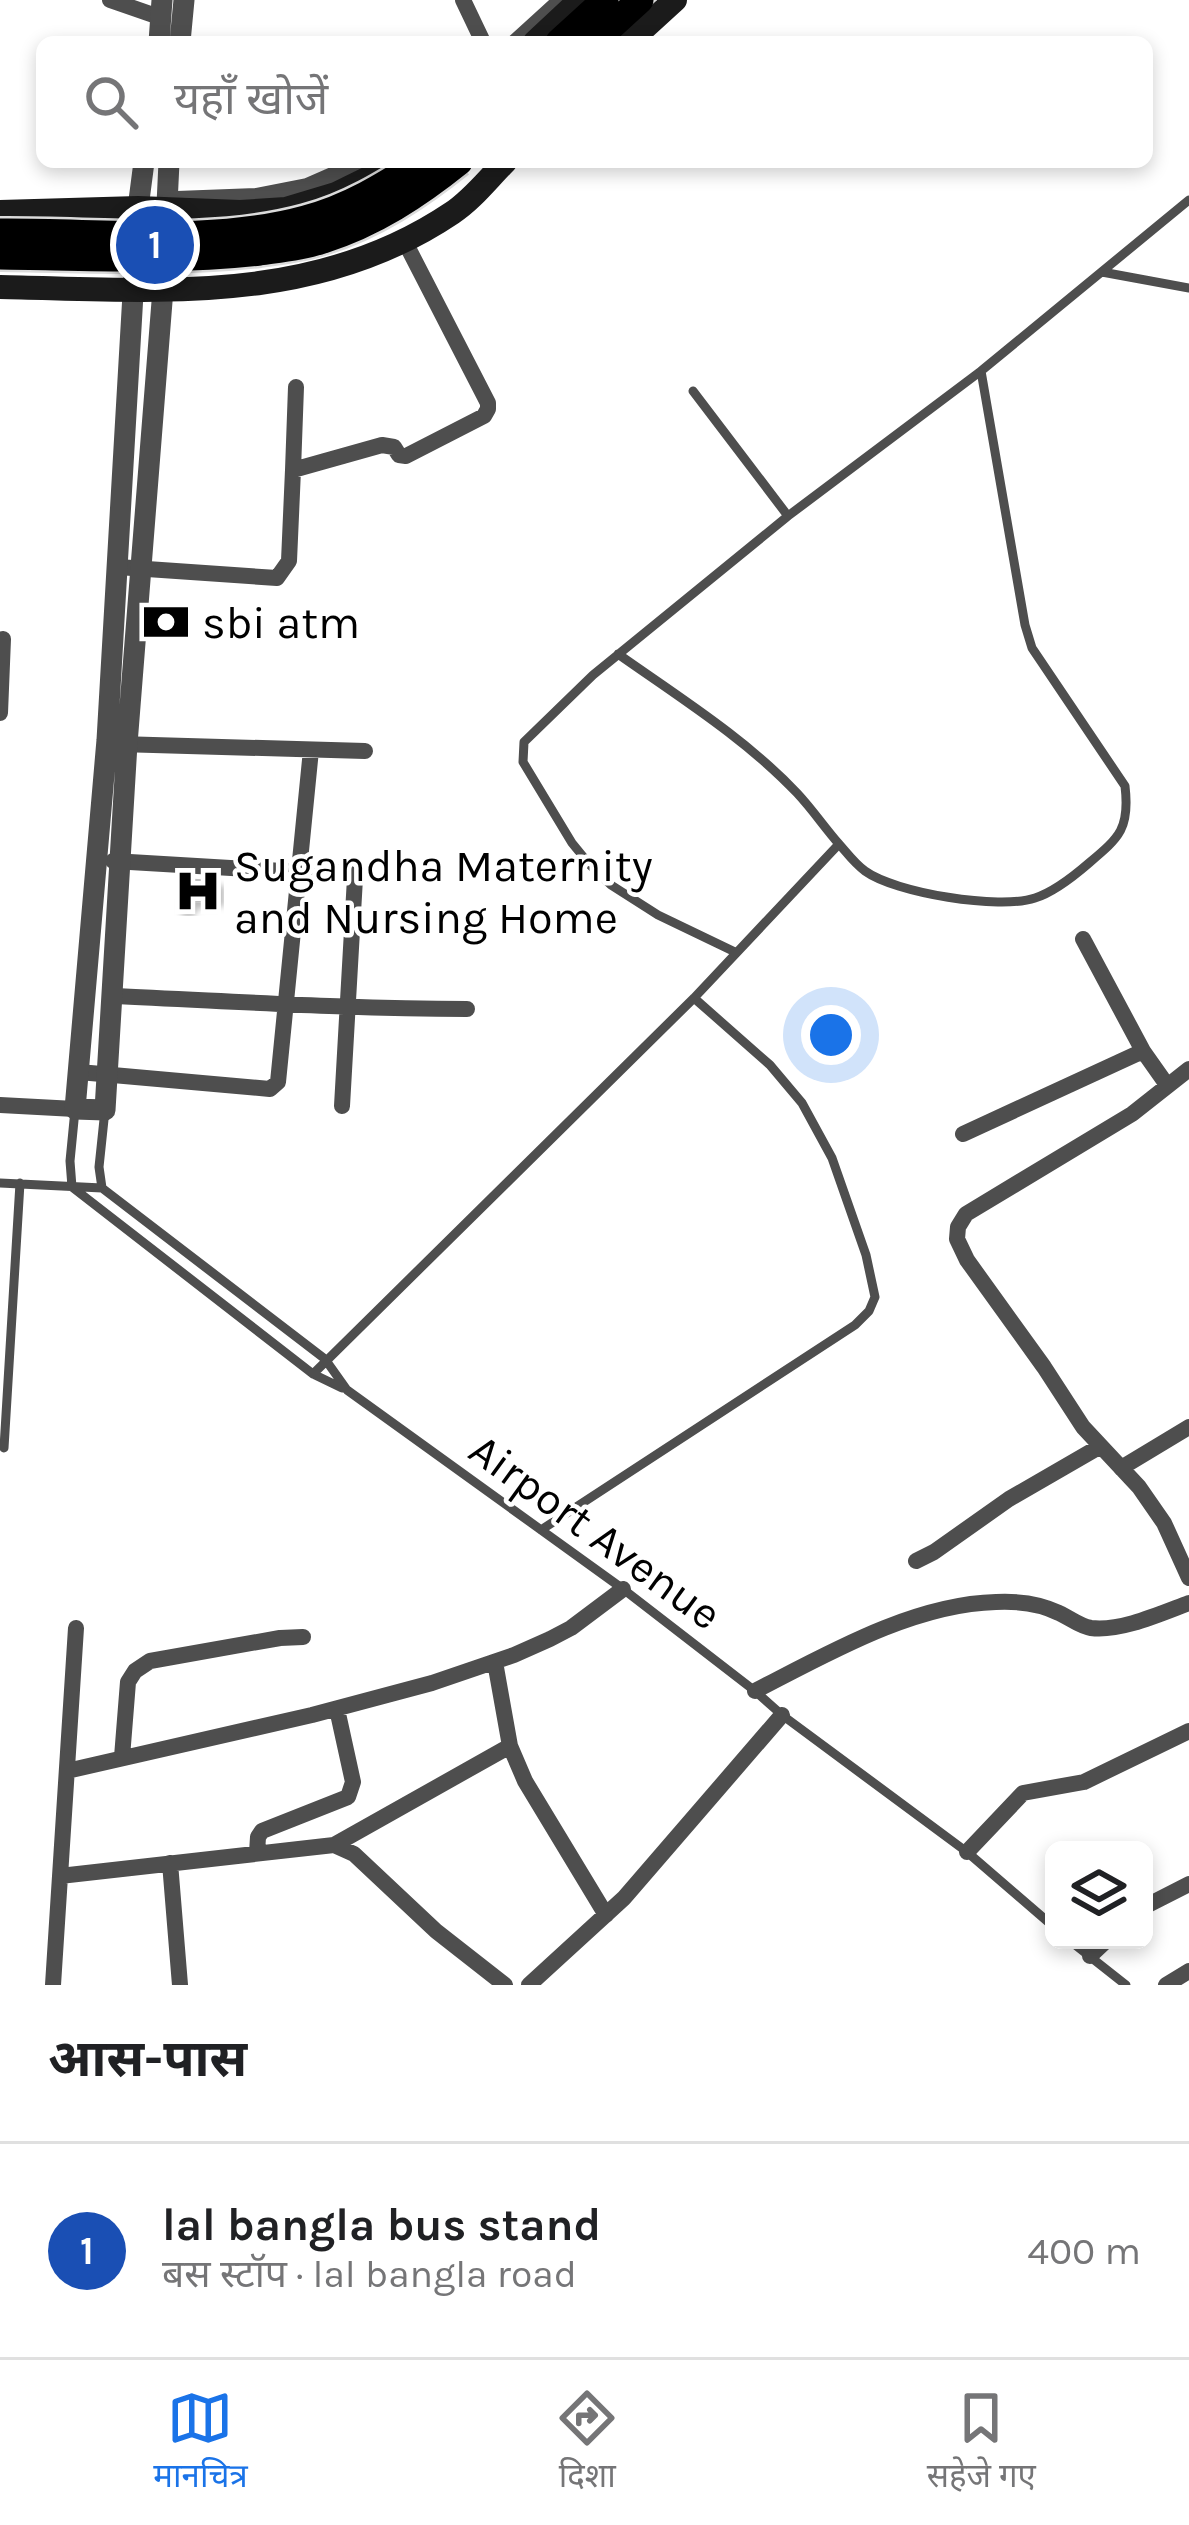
<!DOCTYPE html>
<html lang="hi">
<head>
<meta charset="utf-8">
<style>
  body { margin:0; font-family:Karla,"Noto Sans Devanagari",sans-serif; background:#f2f2f2; color:#202124 }
  .controls { position:absolute; right:36px; bottom:36px; display:grid; overflow:hidden; border-radius:18px; box-shadow:0 6px 18px #0003 }
  .controls button { width:108px; height:108px; display:grid; place-items:center; padding:0; border:0; border-bottom:3px solid #e0e0e0; background:#fff; color:#202124; font:60px sans-serif }
  .you { position:absolute; left:831px; top:1035px; width:42px; height:42px; margin:-30px; border:9px solid #fff; border-radius:50%; background:#1a73e8; box-shadow:0 0 0 18px #1a73e833 }
  .badge { display:grid; place-items:center; width:78px; height:78px; border-radius:50%; background:#1a73e8; color:#fff; font-size:39px; font-weight:700 }
  .pin { position:absolute; translate:-50% -50%; border:6px solid #fff; box-shadow:0 3px 12px #0006 }
  .list { margin:0; padding:0; list-style:none }
  h2 { display:flex; justify-content:space-between; align-items:center; height:156px; margin:0; padding:0 48px; font-size:51px }
  h2 small { font-size:39px; font-weight:400; color:#757577 }
  .list li { display:grid; grid-template-columns:78px 1fr auto; gap:36px; align-items:center; box-sizing:border-box; height:216px; padding:0 48px; border-top:3px solid #e0e0e0 }
  .list b { display:block; font-size:45px; white-space:nowrap }
  .list p { margin:0; font-size:39px; white-space:nowrap; color:#757577 }
  .list em { font-size:39px; font-style:normal; color:#757577 }
  .icon { flex:none; width:66px; height:66px; fill:none; stroke:currentColor; stroke-width:2; stroke-linecap:round; stroke-linejoin:round }
  .map { position:relative; flex:none; width:1189px; height:1985px; overflow:hidden }
  .search { position:absolute; background:#fff; box-shadow:0 6px 18px #0003; left:36px; right:36px; top:36px; height:132px; display:flex; align-items:center; gap:30px; box-sizing:border-box; padding:0 42px; border-radius:18px; color:#757577; font-size:45px }
  .sheet { height:372px; background:#fff }
  nav { display:flex; justify-content:space-around; align-items:center; box-sizing:border-box; height:168px; border-top:3px solid #e0e0e0; background:#fff; font-size:33px; color:#757577 }
  nav a { display:grid; justify-items:center; gap:6px }
  nav .on { color:#1a73e8 }
  .map>svg:first-child { display:block }
</style>
</head>
<body>
<div class="map">
<svg width="1189" height="1985" viewBox="0 0 1189 1985">
  <defs>
    <filter id="shadow"><feDropShadow dx="5.5" dy="5.5" stdDeviation="3" flood-color="#0004"/></filter>
  </defs>
  <rect width="100%" height="100%" fill="#fff"/>
  <!-- building -->
  <path fill="#bebebe" filter="url(#shadow)" d="M177,878L219,880V901L192,903L188,912L176,911Z"/>
  <g fill="none" stroke-linecap="round" stroke-linejoin="round">
    <defs>
      <path id="trunk" d="M559,42L605,0
        M594,42L640,0"/>
    </defs>
    <!-- trunk casing -->
    <use href="#trunk" stroke="#dbdbdb" stroke-width="32"/>
    <!-- service -->
    <path stroke="#4e4e4e" stroke-width="9" d="M1102,272L1189,288
      M693,391L788,516
      M618,654C679,697 746,739 797,793C812,809 825,828 839,844
      M735,952L658,915L611,885L590,865L572,843L523,762L524,742L593,675L788,516L981,371L1189,200
      M75,1110L70,1161L72,1187L313,1374L342,1388
      M0,1183L102,1188
      M102,1188L325,1359L347,1390L623,1589L755,1691L782,1715L967,1852L1054,1927
      M102,1188L99,1167L105,1110
      M313,1374L694,998L839,844C847,853 855,864 865,871C895,893 1000,910 1035,898C1054,892 1074,876 1089,863C1120,837 1130,828 1125,786L1032,648L1025,625L981,371
      M4,1448L20,1183
      M541,1530L855,1325L869,1311L875,1297L866,1255L832,1158L802,1103L770,1065L694,998
      M1069,1940L1126,1985"/>
    <!-- minor -->
    <path stroke="#4e4e4e" stroke-width="16" d="M110,0L162,18
      M463,0L483,42
      M515,42L561,0
      M177,199L256,196L307,186L362,162
      M293,470L296,387
      M118,567L277,578L289,561L293,470L382,445L394,447L399,455L406,456L484,416L488,409V403L405,242
      M0,713L3,639
      M119,744L365,751
      M113,861L299,872H347L355,878L342,1106
      M1083,939L1143,1051
      M112,996C230,1001 348,1009 467,1009
      M1189,1069L1132,1114L966,1214L958,1227L957,1239L967,1260L1044,1367L1083,1427L1139,1487L1164,1523L1189,1578
      M79,1072L270,1089L278,1082L311,750
      M0,1105L75,1109
      M963,1134L1143,1051L1167,1085
      M1121,1468L1189,1427
      M916,1561L934,1552L1009,1499L1099,1447
      M495,1662L510,1746L525,1781L606,1915
      M755,1691C827,1654 913,1604 996,1602C1018,1601 1039,1603 1059,1613C1070,1618 1079,1626 1091,1628C1120,1632 1162,1613 1189,1603
      M122,1757L128,1682L135,1671L150,1661L280,1638L303,1637
      M67,1771L312,1715L432,1683L514,1655L550,1639L571,1628L623,1589
      M334,1845L510,1746
      M967,1852L1023,1793L1084,1782L1189,1731
      M257,1853L258,1837L262,1831L348,1797L353,1782L337,1709
      M170,1863L180,1985
      M60,1876L334,1845L354,1854L436,1931L505,1985
      M1144,1907L1189,1884
      M1090,1956L1107,1940
      M53,1985L76,1628
      M529,1985L624,1898L782,1715
      M1166,1985L1189,1971"/>
    <!-- tertiary -->
    <path stroke="#4e4e4e" stroke-width="21" d="M159,42L162,0
      M180,42L184,0
      M144,162L138,208L107,740L75,1109L105,1110L127,744L163,289L169,162"/>
    <!-- secondary -->
    <path stroke="#1b1b1b" stroke-width="24" d="M535,42L580,0
      M629,42L675,0
      M0,212L138,208L240,212L286,209L336,194L393,166
      M0,287C158,290 314,306 452,213C472,200 488,179 505,162"/>
    <!-- trunk -->
    <use href="#trunk" stroke="#000" stroke-width="27"/>
    <defs>
      <path id="trunk-bridge" d="M0,232C98,231 210,245 305,219C348,208 385,185 421,162
        M0,256C86,257 174,262 260,252C281,249 303,247 323,240C374,224 418,195 459,162"/>
    </defs>
    <!-- trunk-bridge casing -->
    <use href="#trunk-bridge" stroke="#dbdbdb" stroke-width="32" stroke-linecap="butt"/>
    <!-- trunk-bridge -->
    <use href="#trunk-bridge" stroke="#000" stroke-width="27"/>
  </g>
  <!-- icons -->
  <defs>
    <symbol id="bank-bare" viewBox="-9 -9 18 18"><path d="M-6-4H6V4H-6ZM0-2.3a2.3 2.3 0 1 0 0 4.6a2.3 2.3 0 1 0 0-4.6Z" fill="#000" stroke="#fff" stroke-width="2.5" paint-order="stroke"/></symbol>
    <symbol id="hospital-bare" viewBox="-9 -9 18 18"><path d="M-5-5h3v3.5h4V-5h3V5h-3V1.5h-4V5h-3Z" fill="#000" stroke="#fff" stroke-width="2.5" paint-order="stroke"/></symbol>
  </defs>
  <g fill-rule="evenodd">
    <use href="#bank-bare" x="133" y="589" width="66" height="66"/>
    <use href="#hospital-bare" x="165" y="858" width="66" height="66"/>
  </g>
  <g text-anchor="middle" stroke-width="9" stroke-linejoin="round" paint-order="stroke">
    <!-- poi labels -->
    <g font-size="45" fill="#000" stroke="#fff" text-anchor="start">
      <text x="202" y="638">sbi atm</text>
      <text x="234" y="881">Sugandha Maternity<tspan x="234" dy="52">and Nursing Home</tspan></text>
    </g>
    <!-- street labels -->
    <g font-size="45" fill="#000" stroke="#fff">
      <text transform="translate(596 1531) rotate(36)" y="16">Airport Avenue</text>
    </g>
  </g>
</svg>
<div class="controls">
<button><svg class="icon" aria-label="layers" viewBox="0 0 24 24"><path d="M12 4l9 5-9 5-9-5zM3 14l9 5 9-5"/></svg></button>
</div>
<div class="you"></div>
<div class="pin badge" style="left:155px;top:245px;background:#1a4fb4">1</div>
<div class="search"><svg class="icon" aria-label="search" viewBox="0 0 24 24"><circle cx="10" cy="10" r="6"/><path d="M15 15l6 6"/></svg>यहाँ खोजें</div>
</div>
<section class="sheet">
<h2>आस-पास<small></small></h2>
<ul class="list">
<li><span class="badge" style="background:#1a4fb4">1</span><div><b>lal bangla bus stand</b><p>बस स्टॉप · lal bangla road</p></div><em>400 m</em></li>
</ul>
</section>
<nav>
<a class="on"><svg class="icon" aria-label="map" viewBox="0 0 24 24"><path d="M3 6l6-2 6 2 6-2v14l-6 2-6-2-6 2zM9 4v14M15 6v14"/></svg>मानचित्र</a>
<a><svg class="icon" aria-label="directions" viewBox="0 0 24 24"><path d="M12 3l9 9-9 9-9-9zM9 14v-3h6M13 9l2 2-2 2"/></svg>दिशा</a>
<a><svg class="icon" aria-label="saved" viewBox="0 0 24 24"><path d="M7 4h10v16l-5-4-5 4z"/></svg>सहेजे गए</a>
</nav>
</body>
</html>
